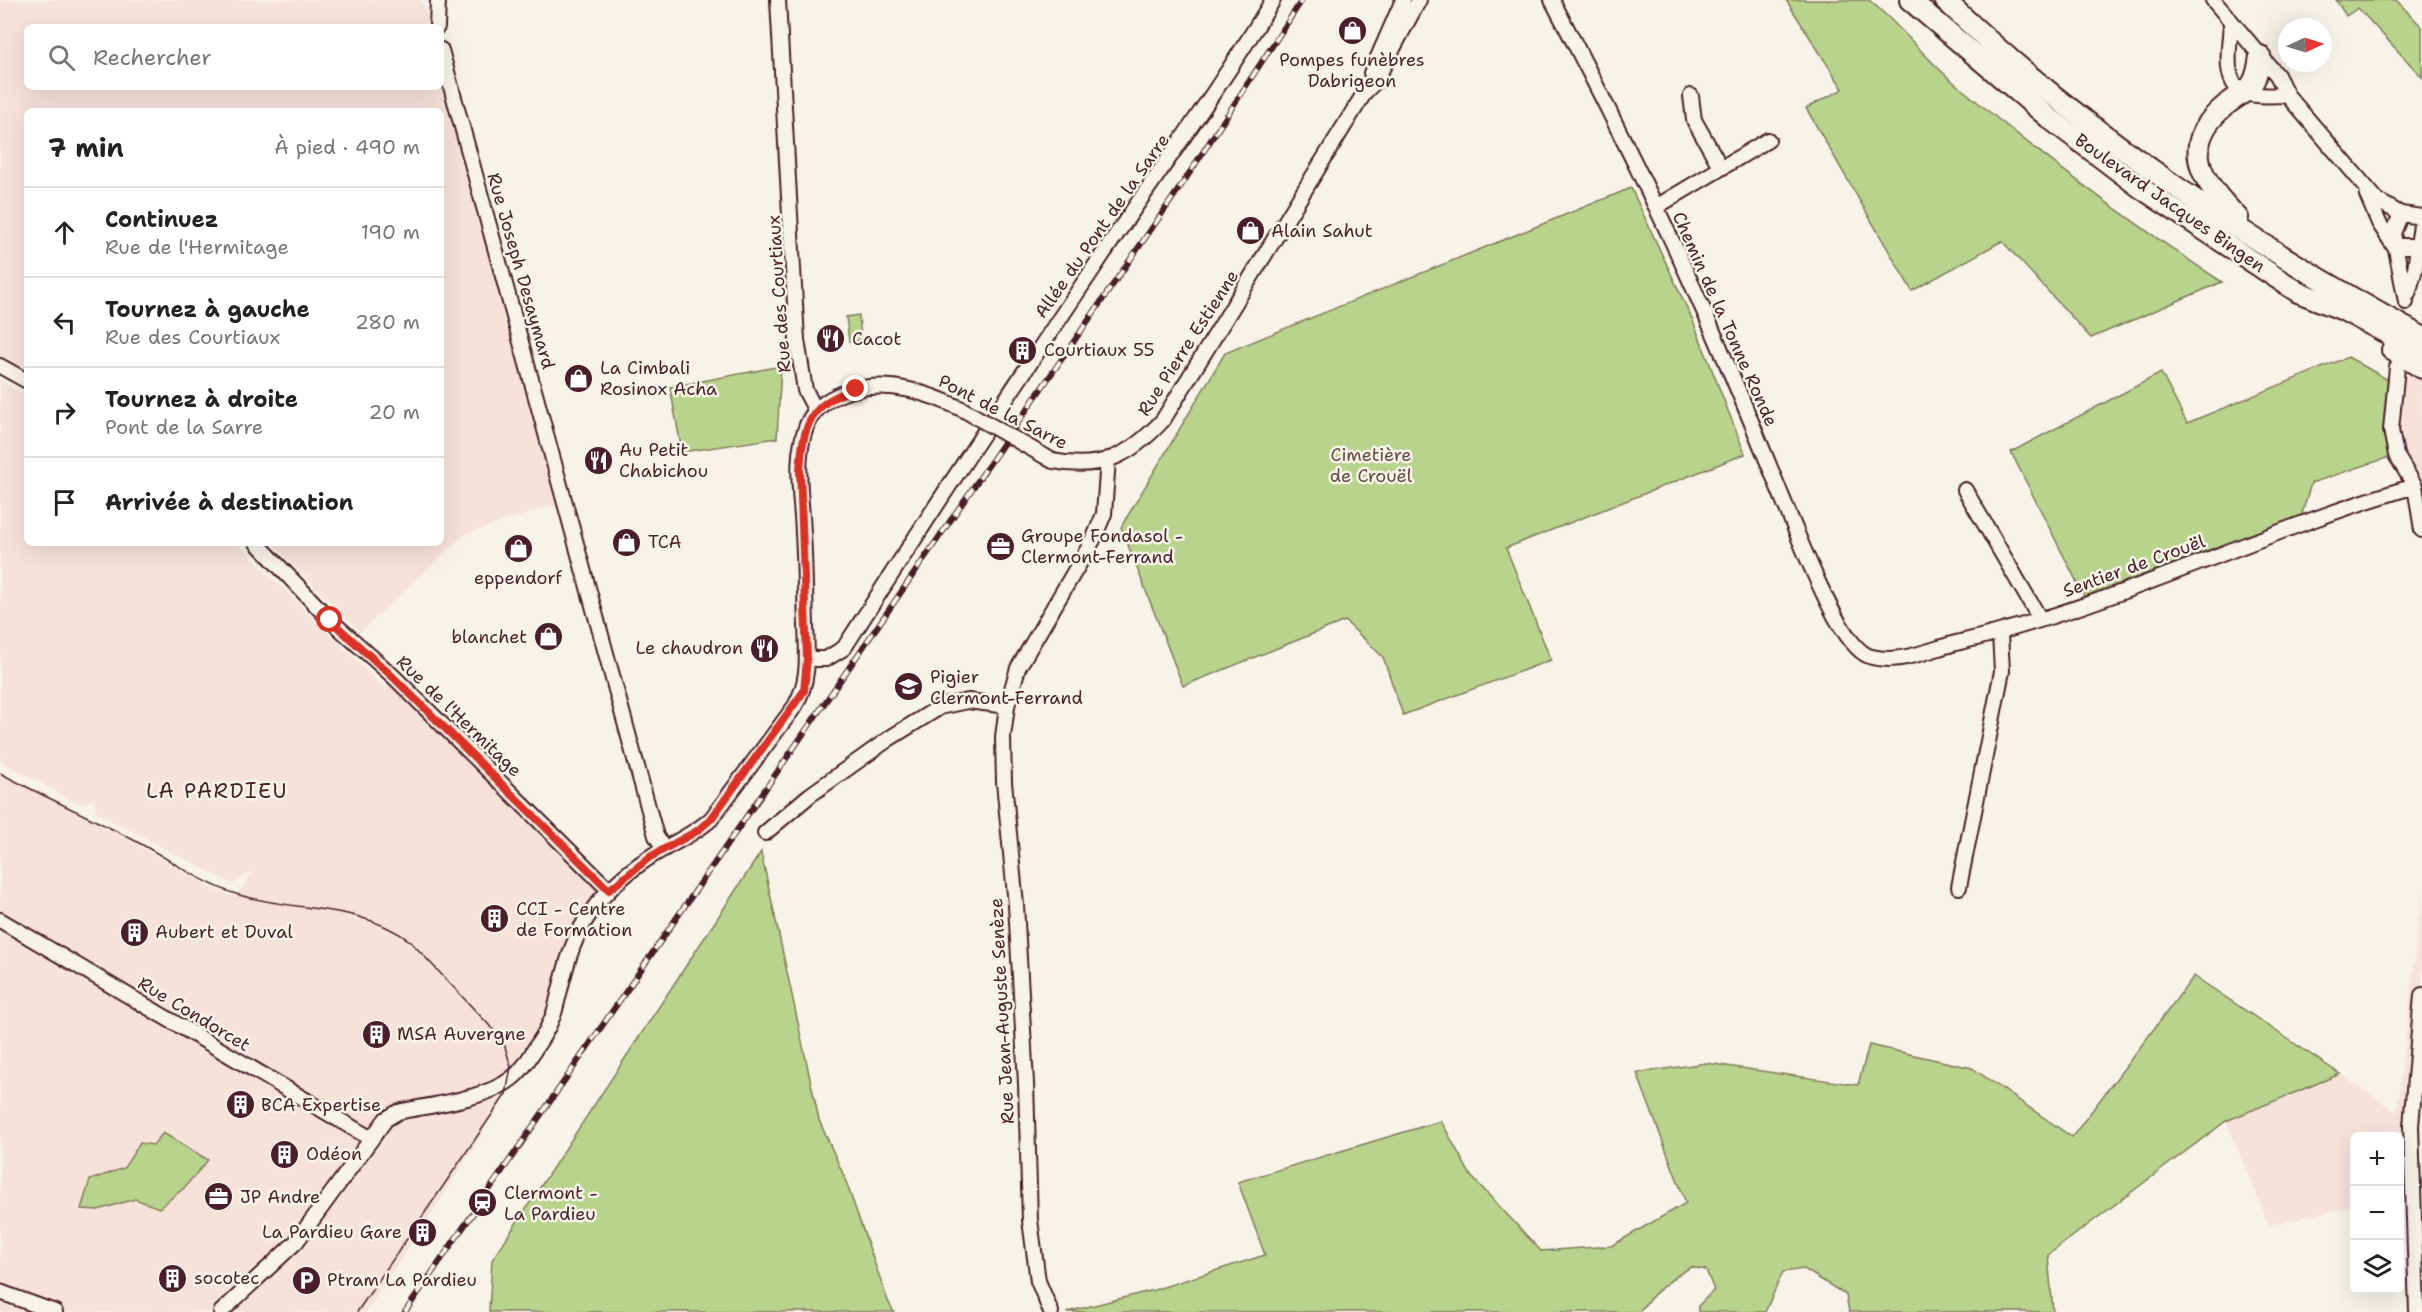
<!DOCTYPE html>
<html lang="fr">
<head>
<meta charset="utf-8">
<style>
  body { margin:0; font-family:"Shantell Sans",sans-serif; background:#f2f2f2; color:#222 }
  .controls { position:absolute; right:18px; bottom:18px; display:grid; overflow:hidden; border-radius:9px; box-shadow:0 6px 24px #0002 }
  .controls button { width:54px; height:54px; display:grid; place-items:center; padding:0; border:0; border-bottom:2px solid #e0e0e0; background:#fff; color:#222; font:30px sans-serif }
  .compass { position:absolute; left:2278px; top:18px; width:54px; height:54px; border-radius:50%; background:#fff; box-shadow:0 6px 24px #0002; rotate:86deg }
  .stop { position:absolute; width:18px; height:18px; margin:-14px; border:4px solid #d93025; border-radius:50%; background:#fff }
  .stop.end { background:#d93025; border-color:#fff; box-shadow:0 2px 6px #0008 }
  .list { margin:0; padding:0; list-style:none }
  h2 { display:flex; justify-content:space-between; align-items:center; height:78px; margin:0; padding:0 24px; font-size:26px }
  h2 small { font-size:20px; font-weight:400; color:#767676 }
  .list li { display:grid; grid-template-columns:39px 1fr auto; gap:18px; align-items:center; box-sizing:border-box; height:90px; padding:0 24px; border-top:2px solid #e0e0e0 }
  .list b { display:block; font-size:22px; white-space:nowrap }
  .list p { margin:0; font-size:20px; white-space:nowrap; color:#767676 }
  .list em { font-size:20px; font-style:normal; color:#767676 }
  .icon { flex:none; width:33px; height:33px; fill:none; stroke:currentColor; stroke-width:2; stroke-linecap:round; stroke-linejoin:round }
  .map { position:relative; flex:none; width:2422px; height:1312px; overflow:hidden }
  .search { position:absolute; background:#fff; box-shadow:0 6px 24px #0002; left:24px; top:24px; width:420px; height:66px; display:flex; align-items:center; gap:15px; box-sizing:border-box; padding:0 21px; border-radius:9px; color:#767676; font-size:22px }
  .panel { position:absolute; background:#fff; box-shadow:0 6px 24px #0002; left:24px; top:108px; width:420px; height:438px; border-radius:9px }
  .map>svg:first-child { display:block }
</style>
</head>
<body>
<div class="map">
<svg width="2422" height="1312" viewBox="0 0 2422 1312">
  <rect width="100%" height="100%" fill="#f7f3e8"/>
  <filter id="ink" filterUnits="userSpaceOnUse"><feTurbulence type="fractalNoise" baseFrequency=".0167" numOctaves="2"/><feDisplacementMap in="SourceGraphic" scale="12" xChannelSelector="R" yChannelSelector="G"/><feConvolveMatrix kernelMatrix="1 2 1 2 8 2 1 2 1" color-interpolation-filters="sRGB"/></filter>
  <g filter="url(#ink)">
    <!-- built -->
    <path fill="#f7e2da" d="M0,0H421L432,27H27V87H441V53L568,501L465,534L360,632L272,543H441V111H27V383L0,368Z
      M2404,366L2422,376V483L2402,452L2395,428Z
      M0,381L27,396V543H237L384,688L394,677L609,890L585,921L544,1035L438,1204L366,1312H0V774L120,835L215,890L236,897L253,871L233,884L97,813L94,800L78,804L0,761Z
      M2422,892V1118L2414,1116L2415,1192L2400,1195V1136H2354V1206L2269,1225L2226,1121L2340,1074L2397,1112Z"/>
    <!-- green -->
    <path fill="#b8d48c" stroke="#817a5c" stroke-width="1.5" d="M1786,0H1869C1899,24 1922,55 1951,80C2037,153 2127,220 2222,282L2091,338L2002,241L1912,291L1806,108L1843,89Z
      M2336,0H2396L2422,27V77L2358,8L2346,16Z
      M1631,188L1693,321L1745,454L1506,548L1551,660L1403,715L1383,657L1345,621L1183,686L1121,527L1225,353Z
      M859,315L861,340L849,342L846,317Z
      M2348,357L2395,384L2396,455L2311,483L2299,524L2087,602L2011,452L2161,373L2187,423Z
      M781,366L777,438L682,452L670,387Z
      M761,852L819,1120L844,1176L888,1301L894,1312H489L492,1260Z
      M2194,976L2340,1074L2226,1121L2048,1255L2053,1312H1849L1846,1295L1804,1269L1783,1272L1765,1312H1698V1306L1714,1290L1706,1270L1691,1267C1670,1279 1653,1293 1639,1312H1067L1154,1290L1265,1255L1238,1182L1441,1121L1471,1176L1541,1251L1611,1246L1686,1203L1637,1073L1706,1063L1858,1085L1869,1045L1972,1068L2072,1137Z
      M163,1133L208,1160L183,1189L159,1208L135,1199L98,1210L81,1209L90,1180L124,1168L140,1143L153,1145Z"/>
    <g fill="none" stroke-linecap="round" stroke-linejoin="round">
      <defs>
        <path id="minor" d="M778,0L797,340L805,390L816,411
          M1552,0C1605,101 1656,203 1702,307C1739,388 1771,472 1806,555C1817,579 1846,652 1872,657C1900,664 1929,650 1956,643C2112,607 2260,531 2415,486
          M2213,0L2277,75L2287,95L2378,201L2401,214L2422,217
          M2231,24C2230,44 2221,84 2245,93C2257,97 2274,95 2287,95
          M437,27L438,0
          M441,50L656,836L664,849
          M1371,73L1403,0
          M1691,96L1694,120L1721,168
          M2367,195L2379,223L2394,246H2418
          M1656,207L1768,140
          M2401,214L2393,233L2406,302
          M2408,294L2415,269L2422,217
          M0,366L27,381
          M2397,367L2391,430L2396,455L2415,486L2422,530
          M1053,461C1101,471 1131,455 1163,420L1365,92L1375,82L1419,0
          M1965,490L2040,619
          M257,543L330,620L394,677L609,890
          M807,659H826L844,648C928,517 1014,386 1101,257C1159,171 1219,89 1273,0
          M765,833L810,795L890,738L940,707L968,701L1007,706
          M1959,887L2002,671L2000,634
          M0,920L370,1138
          M0,1292L55,1312
          M221,1312L296,1242L386,1119L398,1112C430,1105 486,1099 511,1079C522,1071 529,1059 536,1047C545,1034 554,1018 557,1002C564,974 570,946 585,921C601,895 624,874 650,857C670,844 692,836 711,819L795,706C810,680 807,655 806,626C805,596 805,565 803,534C802,499 793,459 807,425C815,405 833,396 852,390C891,380 928,393 962,409
          M1051,1312L1038,1281L1030,1220L1026,1083L1016,905L1004,782L1003,737L1007,706L1018,668L1093,540L1104,514L1108,459
          M2417,1312L2411,1126L2422,995"/>
        <path id="highway" d="M1910,0L2049,118L2141,188L2298,292L2341,309L2422,352
          M1945,0C2085,135 2252,244 2422,337
          M2238,218C2207,187 2178,151 2218,112C2242,88 2255,98 2260,56
          M2392,350L2422,368"/>
      </defs>
      <!-- minor casing -->
      <use href="#minor" stroke="#4a1f2b" stroke-width="18"/>
      <!-- highway casing -->
      <use href="#highway" stroke="#4a1f2b" stroke-width="24"/>
      <!-- minor -->
      <use href="#minor" stroke="#f7f3e8" stroke-width="14"/>
      <!-- highway -->
      <use href="#highway" stroke="#f7f3e8" stroke-width="20"/>
      <!-- tram -->
      <path stroke="#4a1f2b" stroke-width="1.5" d="M0,773C46,798 93,818 139,843C171,860 201,883 236,894C296,913 356,902 410,941L503,1040L511,1067L506,1094L357,1312"/>
      <defs>
        <path id="rail" d="M405,1312L1183,183L1302,0"/>
      </defs>
      <!-- rail casing -->
      <use href="#rail" stroke="#4a1f2b" stroke-width="6"/>
      <!-- rail -->
      <use href="#rail" stroke="#f7f3e8" stroke-width="4" stroke-dasharray="11" stroke-linecap="butt"/>
      <defs>
        <path id="minor-bridge" d="M962,409L1053,461"/>
      </defs>
      <!-- minor-bridge casing -->
      <use href="#minor-bridge" stroke="#4a1f2b" stroke-width="18" stroke-linecap="butt"/>
      <!-- minor-bridge -->
      <use href="#minor-bridge" stroke="#f7f3e8" stroke-width="14"/>
    </g>
  </g>
  <g fill="none" stroke-linecap="round" stroke-linejoin="round" filter="url(#ink)">
    <!-- route -->
    <path stroke="#d93025" stroke-width="8" d="M330,620L393,677L609,890L650,857L697,831L711,819L804,691L807,659L800,470C803,425 810,402 856,389"/>
  </g>
  <!-- icons -->
  <defs>
    <symbol id="shop-disc" viewBox="-11 -11 22 22"><circle r="9.5" fill="#4a1f2b" stroke="#f7f3e8"/><path d="M-5-2.5h2.3a2.7 3.5 0 0 1 5.4 0H5L5.5 6h-11ZM-1.5-2.5h3a1.5 2.3 0 0 0-3 0Z" fill="#fff"/></symbol>
    <symbol id="restaurant-disc" viewBox="-11 -11 22 22"><circle r="9.5" fill="#4a1f2b" stroke="#f7f3e8"/><path d="M-5-6h1v4h1v-4h1v4h1v-4h1v5L-1.5 .5V6h-2V.5L-5-1ZM5-6V6H3V1.5H1.5Q1.5-4 5-6Z" fill="#fff"/></symbol>
    <symbol id="building-disc" viewBox="-11 -11 22 22"><circle r="9.5" fill="#4a1f2b" stroke="#f7f3e8"/><path d="M-4-6H4V6H1V3H-1V6H-4ZM-2.5-4.3h1.7v1.8h-1.7ZM.8-4.3h1.7v1.8H.8ZM-2.5-1h1.7V.8h-1.7ZM.8-1h1.7V.8H.8Z" fill="#fff"/></symbol>
    <symbol id="office-disc" viewBox="-11 -11 22 22"><circle r="9.5" fill="#4a1f2b" stroke="#f7f3e8"/><path d="M-6-3h4V-5.5h4V-3h4V5H-6ZM-1-4.5V-3h2v-1.5ZM-6 0V1H6V0Z" fill="#fff"/></symbol>
    <symbol id="university-disc" viewBox="-11 -11 22 22"><circle r="9.5" fill="#4a1f2b" stroke="#f7f3e8"/><path d="M0-5L7-2L0 1L-7-2ZM-4 1L0 2.5L4 1V4Q0 6-4 4Z" fill="#fff"/></symbol>
    <symbol id="station-disc" viewBox="-11 -11 22 22"><circle r="9.5" fill="#4a1f2b" stroke="#f7f3e8"/><path d="M-3-6H3Q5-6 5-4V2Q5 4 3 4L4.5 6H3L1.5 4h-3L-3 6H-4.5L-3 4Q-5 4-5 2V-4Q-5-6-3-6ZM-3.5-4v3h7v-3ZM-3.5 1v1.5H-2V1ZM2 1v1.5H3.5V1Z" fill="#fff"/></symbol>
    <symbol id="parking-disc" viewBox="-11 -11 22 22"><circle r="9.5" fill="#4a1f2b" stroke="#f7f3e8"/><path d="M-3.5-5.5H1a3.5 3.5 0 0 1 0 7H-1V5.5H-3.5ZM-1-3.4V-.6H.8a1.4 1.4 0 0 0 0-2.8Z" fill="#fff"/></symbol>
  </defs>
  <g fill-rule="evenodd">
    <use href="#shop-disc" x="1336" y="14" width="33" height="33"/>
    <use href="#shop-disc" x="1234" y="214" width="33" height="33"/>
    <use href="#restaurant-disc" x="814" y="322" width="33" height="33"/>
    <use href="#building-disc" x="1006" y="334" width="33" height="33"/>
    <use href="#shop-disc" x="562" y="362" width="33" height="33"/>
    <use href="#restaurant-disc" x="582" y="444" width="33" height="33"/>
    <use href="#shop-disc" x="610" y="526" width="33" height="33"/>
    <use href="#office-disc" x="984" y="530" width="33" height="33"/>
    <use href="#shop-disc" x="502" y="532" width="33" height="33"/>
    <use href="#shop-disc" x="532" y="620" width="33" height="33"/>
    <use href="#restaurant-disc" x="748" y="632" width="33" height="33"/>
    <use href="#university-disc" x="892" y="670" width="33" height="33"/>
    <use href="#building-disc" x="478" y="902" width="33" height="33"/>
    <use href="#building-disc" x="118" y="916" width="33" height="33"/>
    <use href="#building-disc" x="360" y="1018" width="33" height="33"/>
    <use href="#building-disc" x="224" y="1088" width="33" height="33"/>
    <use href="#building-disc" x="268" y="1138" width="33" height="33"/>
    <use href="#office-disc" x="202" y="1180" width="33" height="33"/>
    <use href="#station-disc" x="466" y="1186" width="33" height="33"/>
    <use href="#building-disc" x="406" y="1216" width="33" height="33"/>
    <use href="#building-disc" x="156" y="1262" width="33" height="33"/>
    <use href="#parking-disc" x="290" y="1264" width="33" height="33"/>
  </g>
  <g text-anchor="middle" stroke-width="5" stroke-linejoin="round" paint-order="stroke">
    <!-- poi labels -->
    <g font-size="18" fill="#4a1f2b" stroke="#f7f3e8" text-anchor="start">
      <text x="1352" y="66" text-anchor="middle">Pompes funèbres<tspan x="1352" dy="21">Dabrigeon</tspan></text>
      <text x="1271" y="237">Alain Sahut</text>
      <text x="852" y="345">Cacot</text>
      <text x="1044" y="356">Courtiaux 55</text>
      <text x="600" y="374">La Cimbali<tspan x="600" dy="21">Rosinox Acha</tspan></text>
      <text x="619" y="456">Au Petit<tspan x="619" dy="21">Chabichou</tspan></text>
      <text x="1021" y="542">Groupe Fondasol -<tspan x="1021" dy="21">Clermont-Ferrand</tspan></text>
      <text x="648" y="548">TCA</text>
      <text x="518" y="584" text-anchor="middle">eppendorf</text>
      <text x="527" y="643" text-anchor="end">blanchet</text>
      <text x="743" y="654" text-anchor="end">Le chaudron</text>
      <text x="930" y="683">Pigier<tspan x="930" dy="21">Clermont-Ferrand</tspan></text>
      <text x="516" y="915">CCI - Centre<tspan x="516" dy="21">de Formation</tspan></text>
      <text x="155" y="938">Aubert et Duval</text>
      <text x="397" y="1040">MSA Auvergne</text>
      <text x="261" y="1111">BCA Expertise</text>
      <text x="306" y="1160">Odéon</text>
      <text x="504" y="1199">Clermont -<tspan x="504" dy="21">La Pardieu</tspan></text>
      <text x="240" y="1203">JP Andre</text>
      <text x="402" y="1238" text-anchor="end">La Pardieu Gare</text>
      <text x="194" y="1284">socotec</text>
      <text x="327" y="1286">Ptram La Pardieu</text>
    </g>
    <!-- street labels -->
    <g font-size="18" fill="#4a1f2b" stroke="#f7f3e8">
      <text transform="translate(2170 203) rotate(35)" y="6">Boulevard Jacques Bingen</text>
      <text transform="translate(1102 226) rotate(-55)" y="6">Allée du Pont de la Sarre</text>
      <text transform="translate(521 271) rotate(74)" y="6">Rue Joseph Desaymard</text>
      <text transform="translate(779 294) rotate(-94)" y="6">Rue des Courtiaux</text>
      <text transform="translate(1725 319) rotate(66)" y="6">Chemin de la Tonne Ronde</text>
      <text transform="translate(1188 343) rotate(-57)" y="6">Rue Pierre Estienne</text>
      <text transform="translate(1003 412) rotate(27)" y="6">Pont de la Sarre</text>
      <text transform="translate(2134 566) rotate(-20)" y="6">Sentier de Crouël</text>
      <text transform="translate(459 716) rotate(44)" y="6">Rue de l'Hermitage</text>
      <text transform="translate(1002 1011) rotate(-93)" y="6">Rue Jean-Auguste Senèze</text>
      <text transform="translate(194 1014) rotate(31)" y="6">Rue Condorcet</text>
    </g>
    <!-- park labels -->
    <g font-size="18" fill="#664c43" stroke="#f7f3e8">
      <text x="1371" y="461">Cimetière<tspan x="1371" dy="21">de Crouël</tspan></text>
    </g>
    <!-- quarter labels -->
    <g font-size="21" letter-spacing="1.5" fill="#4a1f2b" stroke="#f7f3e8">
      <text x="217" y="798">LA PARDIEU</text>
    </g>
  </g>
</svg>
<div class="controls">
<button>+</button>
<button>−</button>
<button><svg class="icon" aria-label="layers" viewBox="0 0 24 24"><path d="M12 4l9 5-9 5-9-5zM3 14l9 5 9-5"/></svg></button>
</div>
<svg class="compass" viewBox="-18 -18 36 36"><path d="M0-13l5 13h-10z" fill="#e53935"/><path d="M0 13l5-13h-10z" fill="#767676"/></svg>
<div class="stop" style="left:330px;top:620px"></div>
<div class="stop end" style="left:856px;top:389px"></div>
<div class="search"><svg class="icon" aria-label="search" viewBox="0 0 24 24"><circle cx="10" cy="10" r="6"/><path d="M15 15l6 6"/></svg>Rechercher</div>
<section class="panel">
<h2>7 min<small>À pied · 490 m</small></h2>
<ul class="list">
<li><svg class="icon" aria-label="ahead" viewBox="0 0 24 24"><path d="M12 20V5M6 11l6-6 6 6"/></svg><div><b>Continuez</b><p>Rue de l'Hermitage</p></div><em>190 m</em></li>
<li><svg class="icon" aria-label="left" viewBox="0 0 24 24"><path d="M17 20v-9H6M10 6l-5 5 5 5"/></svg><div><b>Tournez à gauche</b><p>Rue des Courtiaux</p></div><em>280 m</em></li>
<li><svg class="icon" aria-label="right" viewBox="0 0 24 24"><path d="M7 20v-9h11M14 6l5 5-5 5"/></svg><div><b>Tournez à droite</b><p>Pont de la Sarre</p></div><em>20 m</em></li>
<li><svg class="icon" aria-label="arrive" viewBox="0 0 24 24"><path d="M6 21V4h12l-3 4 3 4H6"/></svg><div><b>Arrivée à destination</b></div></li>
</ul>
</section>
</div>
</body>
</html>
